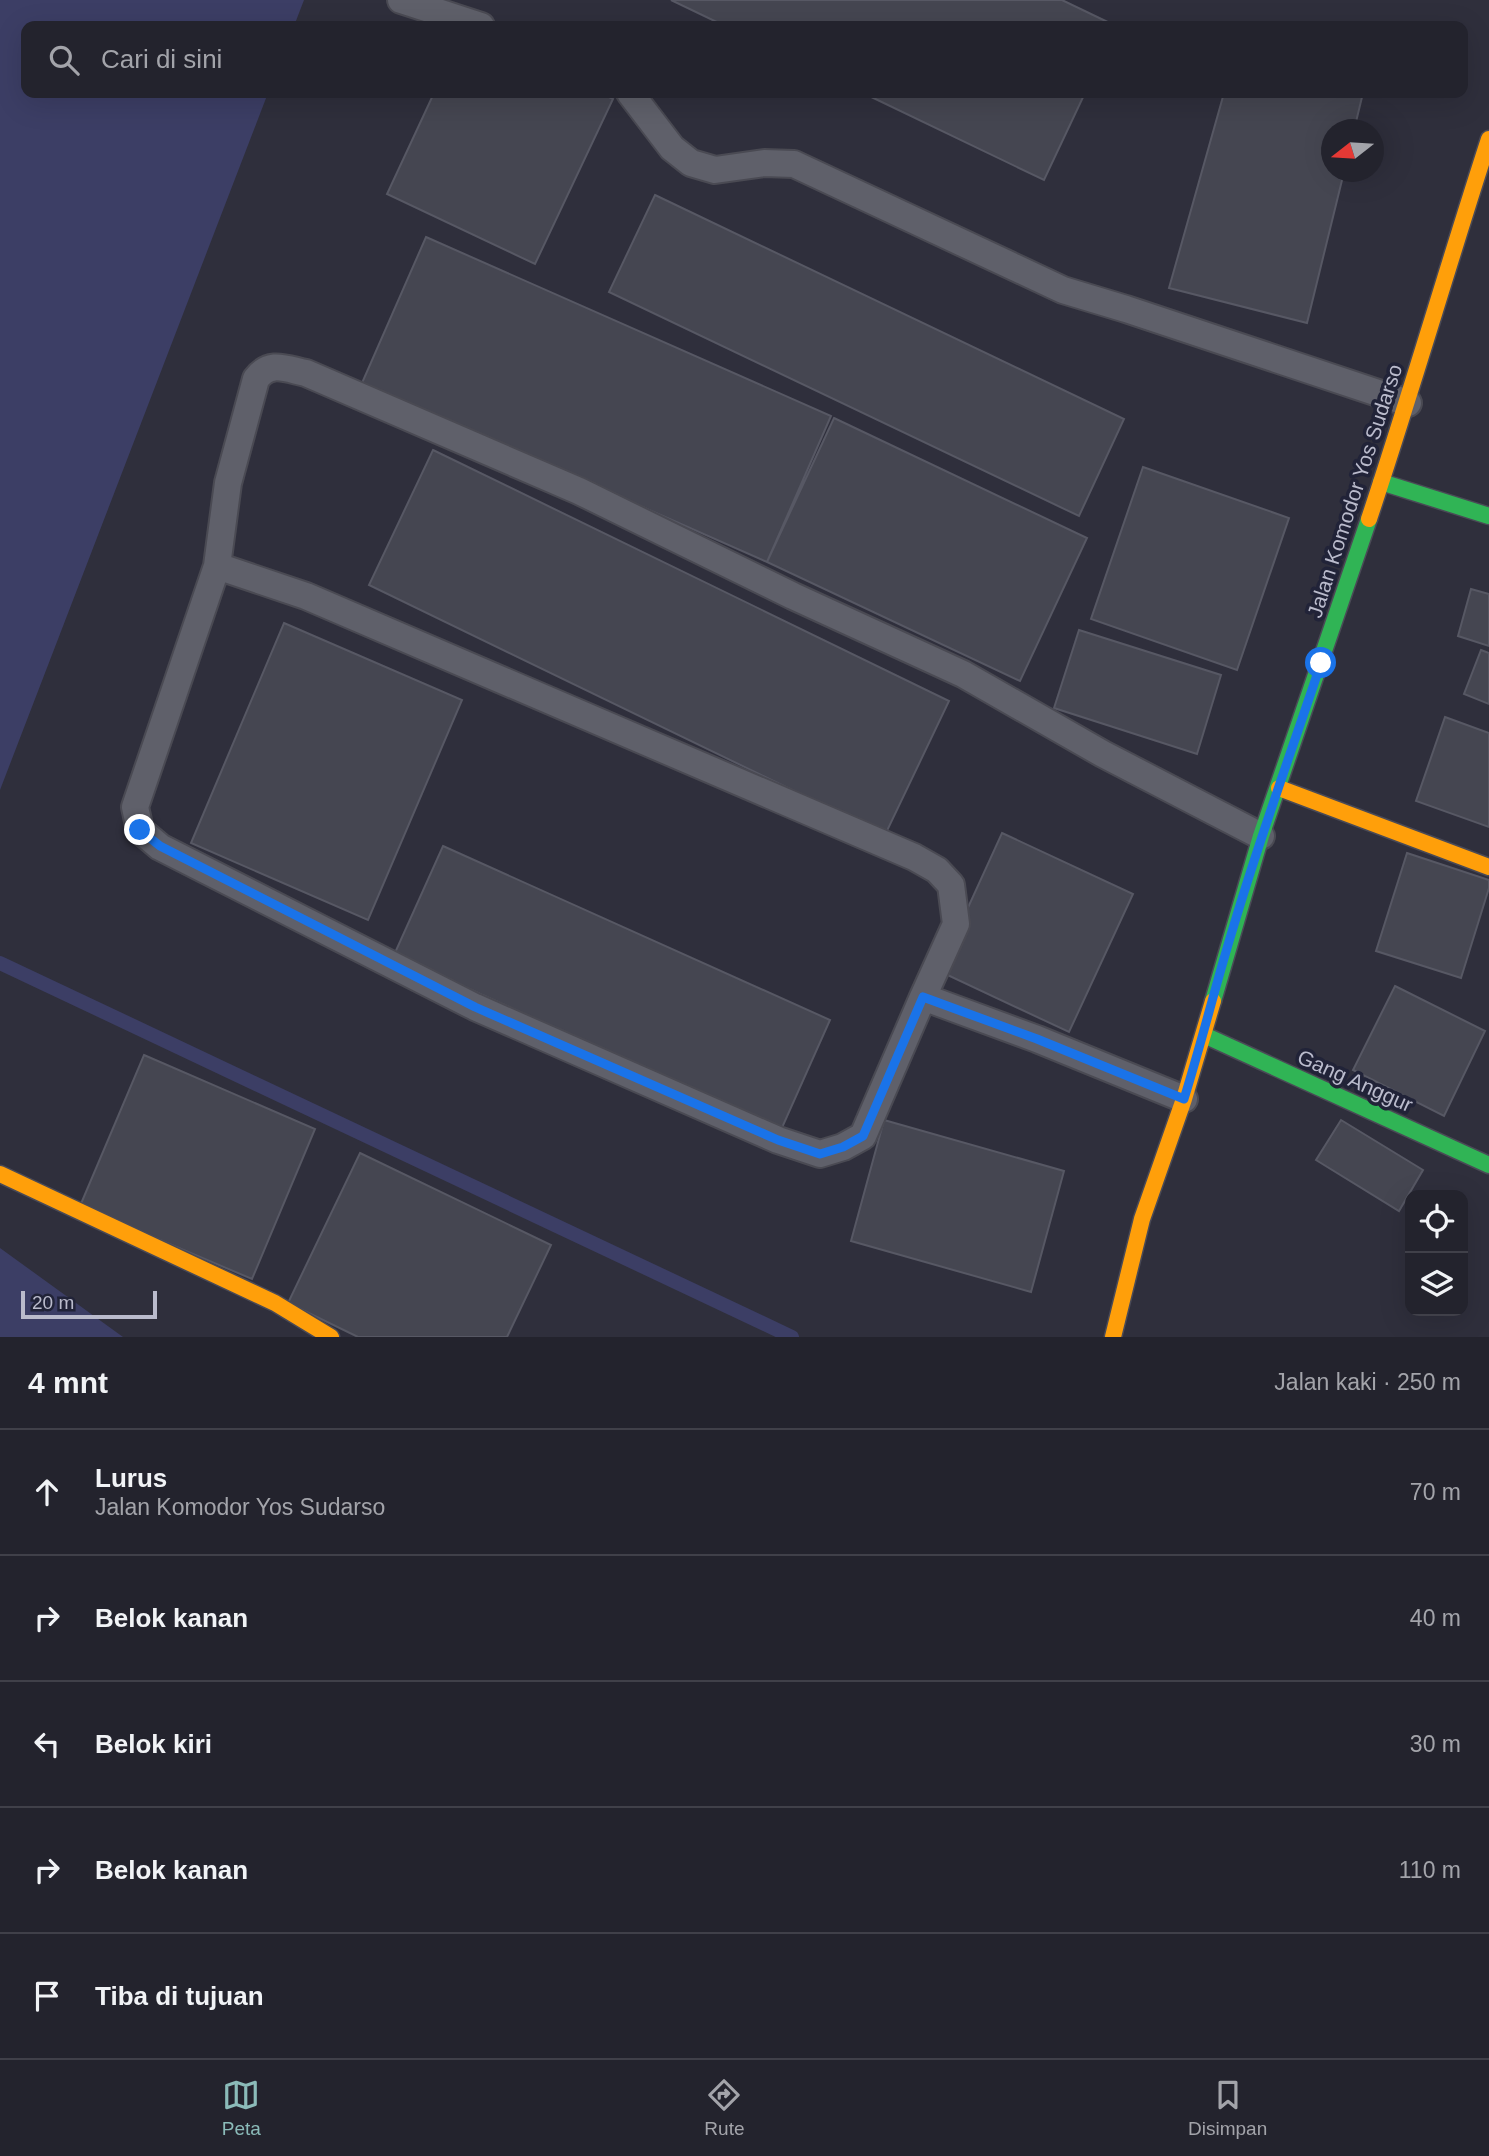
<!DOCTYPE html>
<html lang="id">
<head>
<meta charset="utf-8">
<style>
  body { margin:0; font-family:Arial,sans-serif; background:#2b2b35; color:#f1f3f6 }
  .controls { position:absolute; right:21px; bottom:21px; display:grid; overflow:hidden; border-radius:14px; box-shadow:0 7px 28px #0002 }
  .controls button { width:63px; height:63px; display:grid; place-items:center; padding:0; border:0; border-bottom:2px solid #404049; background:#23232d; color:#f1f3f6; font:35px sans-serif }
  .compass { position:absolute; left:1321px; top:119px; width:63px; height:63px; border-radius:50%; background:#23232d; box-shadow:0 7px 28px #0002; rotate:253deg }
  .scale { position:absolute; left:21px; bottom:18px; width:136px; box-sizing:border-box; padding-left:7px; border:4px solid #babbcc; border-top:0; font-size:19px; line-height:24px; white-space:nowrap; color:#babbcc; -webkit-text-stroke:5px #212338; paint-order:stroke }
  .stop { position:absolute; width:21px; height:21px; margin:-16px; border:5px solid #1a73e8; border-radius:50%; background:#fff }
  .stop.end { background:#1a73e8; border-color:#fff; box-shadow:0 2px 7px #0008 }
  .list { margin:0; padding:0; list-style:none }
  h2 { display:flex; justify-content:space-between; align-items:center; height:91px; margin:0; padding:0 28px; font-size:30px }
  h2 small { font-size:23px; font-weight:400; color:#a3a4aa }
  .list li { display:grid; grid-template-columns:46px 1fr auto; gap:21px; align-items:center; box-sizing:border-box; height:126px; padding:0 28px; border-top:2px solid #404049 }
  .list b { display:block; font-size:26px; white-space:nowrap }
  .list p { margin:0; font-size:23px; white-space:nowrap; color:#a3a4aa }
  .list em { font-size:23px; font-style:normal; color:#a3a4aa }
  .icon { flex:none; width:38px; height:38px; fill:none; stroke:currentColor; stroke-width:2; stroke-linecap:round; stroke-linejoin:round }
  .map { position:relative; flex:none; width:1489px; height:1337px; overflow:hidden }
  .search { position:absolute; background:#23232d; box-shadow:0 7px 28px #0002; left:21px; right:21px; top:21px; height:77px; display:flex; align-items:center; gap:18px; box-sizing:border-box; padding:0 24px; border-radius:14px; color:#a3a4aa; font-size:26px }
  .sheet { height:721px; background:#23232d }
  nav { display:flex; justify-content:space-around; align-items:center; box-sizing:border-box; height:98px; border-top:2px solid #404049; background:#23232d; font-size:19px; color:#a3a4aa }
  nav a { display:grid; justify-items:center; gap:4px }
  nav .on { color:#8bbbb9 }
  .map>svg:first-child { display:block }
</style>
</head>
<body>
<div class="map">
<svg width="1489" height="1337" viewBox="0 0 1489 1337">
  <rect width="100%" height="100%" fill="#2f2f3c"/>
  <!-- water -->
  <path fill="#3c3e65" d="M0,0H304L294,26H26V93H268L0,790Z
    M0,1248L123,1337H0Z"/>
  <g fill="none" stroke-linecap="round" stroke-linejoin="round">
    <!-- stream -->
    <path stroke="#3c3e65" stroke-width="14" d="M0,963L792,1337"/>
  </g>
  <!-- building -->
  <path fill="#454651" stroke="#575864" stroke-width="2" d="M671,0H1062L1116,26H725Z
    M434,93H601L613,99L535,264L387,194Z
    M863,93H1085L1044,180Z
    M1224,93H1363L1354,130H1332V172H1344L1307,323L1169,288Z
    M655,195L1124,419L1079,516L609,292Z
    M426,237L831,416L767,562L362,383Z
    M834,418L1087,538L1020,681L767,562Z
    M433,450L949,701L885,835L369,585Z
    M1143,467L1289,518L1237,670L1091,619Z
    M1471,589L1489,594V646L1458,636Z
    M284,623L462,700L368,920L191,843Z
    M1079,630L1221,675L1197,754L1054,708Z
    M1481,650L1489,653V704L1464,694Z
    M1445,717L1489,733V827L1416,801Z
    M1002,833L1133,894L1069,1032L939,971Z
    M443,846L830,1020L781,1130L394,955Z
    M1407,853L1489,880V888L1461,978L1376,951Z
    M1395,986L1485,1031L1444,1116L1353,1070Z
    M144,1055L315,1129L252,1279L80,1206Z
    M884,1120L1064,1171L1031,1292L851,1241Z
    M1341,1120L1423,1170L1399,1211L1316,1160Z
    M360,1153L551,1245L507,1337H358L288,1303Z"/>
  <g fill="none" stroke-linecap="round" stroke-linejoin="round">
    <defs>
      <path id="lane" d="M401,0L481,26
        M630,93L672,148L691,163L715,170L764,163L794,164L1063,290L1126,309L1408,403
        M217,566L135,807L140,830L160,847L475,1007L778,1140L820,1154L843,1147L863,1136L923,997L1037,1039L1184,1099
        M923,997L956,924L951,885L937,870L914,857L306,596L217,566L228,483L256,379C270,360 286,369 306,373L579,491L793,596L963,674L1103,754L1261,836"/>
      <path id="fast" d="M1381,482L1489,516
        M1213,1001L1261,836L1369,519
        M1204,1035L1489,1165"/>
      <path id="slow" d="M1369,519C1411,393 1448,265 1489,139
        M1279,788L1489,867
        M0,1174L275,1303L331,1337
        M1113,1337L1142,1219L1184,1099L1213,1001"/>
    </defs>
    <!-- lane casing -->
    <use href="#lane" stroke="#4a4a53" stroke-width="30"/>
    <!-- fast casing -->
    <use href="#fast" stroke="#4a4a56" stroke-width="19"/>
    <!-- slow casing -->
    <use href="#slow" stroke="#4a4a56" stroke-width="19"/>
    <!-- lane -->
    <use href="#lane" stroke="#5f606a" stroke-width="26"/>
    <!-- fast -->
    <use href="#fast" stroke="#30b455" stroke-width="16"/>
    <!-- slow -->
    <use href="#slow" stroke="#ff9f0a" stroke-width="16"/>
  </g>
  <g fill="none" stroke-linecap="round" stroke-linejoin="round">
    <!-- route -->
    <path stroke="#1a73e8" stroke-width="9" d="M140,830L160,846L475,1007L778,1140L820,1154L843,1147L863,1136L923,997L1037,1039L1184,1099C1202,1041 1216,983 1234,925C1260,837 1292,750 1321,663"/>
  </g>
  <g text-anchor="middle" stroke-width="7" stroke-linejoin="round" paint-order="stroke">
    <!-- street labels -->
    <g font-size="21" fill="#babbcc" stroke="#212338">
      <text transform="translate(1355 491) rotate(-72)" y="7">Jalan Komodor Yos Sudarso</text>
      <text transform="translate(1355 1081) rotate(24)" y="7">Gang Anggur</text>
    </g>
  </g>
</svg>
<div class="controls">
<button><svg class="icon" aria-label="locate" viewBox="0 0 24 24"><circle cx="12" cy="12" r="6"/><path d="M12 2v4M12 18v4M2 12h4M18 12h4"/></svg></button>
<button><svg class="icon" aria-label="layers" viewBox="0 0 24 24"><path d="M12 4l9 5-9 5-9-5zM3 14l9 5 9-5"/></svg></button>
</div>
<svg class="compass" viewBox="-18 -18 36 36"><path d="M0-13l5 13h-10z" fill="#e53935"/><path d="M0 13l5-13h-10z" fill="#a3a4aa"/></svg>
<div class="scale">20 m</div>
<div class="stop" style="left:1321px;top:663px"></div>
<div class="stop end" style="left:140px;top:830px"></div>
<div class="search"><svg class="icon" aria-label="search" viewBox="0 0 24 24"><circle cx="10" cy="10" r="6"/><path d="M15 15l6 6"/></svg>Cari di sini</div>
</div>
<section class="sheet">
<h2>4 mnt<small>Jalan kaki · 250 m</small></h2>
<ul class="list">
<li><svg class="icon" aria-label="ahead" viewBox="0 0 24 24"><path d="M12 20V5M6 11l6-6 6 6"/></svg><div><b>Lurus</b><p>Jalan Komodor Yos Sudarso</p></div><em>70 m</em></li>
<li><svg class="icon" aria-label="right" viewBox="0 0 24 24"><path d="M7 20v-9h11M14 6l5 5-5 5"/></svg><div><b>Belok kanan</b></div><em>40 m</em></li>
<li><svg class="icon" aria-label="left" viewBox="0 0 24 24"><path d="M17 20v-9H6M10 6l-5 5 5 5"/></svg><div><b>Belok kiri</b></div><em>30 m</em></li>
<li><svg class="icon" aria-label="right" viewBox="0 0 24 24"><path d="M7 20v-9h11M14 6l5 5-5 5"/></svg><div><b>Belok kanan</b></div><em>110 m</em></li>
<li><svg class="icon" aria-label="arrive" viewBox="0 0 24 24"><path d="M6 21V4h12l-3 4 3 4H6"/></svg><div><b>Tiba di tujuan</b></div></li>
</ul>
</section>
<nav>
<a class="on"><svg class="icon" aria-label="map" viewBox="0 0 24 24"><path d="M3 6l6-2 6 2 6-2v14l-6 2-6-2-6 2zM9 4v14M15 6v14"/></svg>Peta</a>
<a><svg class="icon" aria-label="directions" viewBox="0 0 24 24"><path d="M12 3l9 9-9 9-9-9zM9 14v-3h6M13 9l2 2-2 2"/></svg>Rute</a>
<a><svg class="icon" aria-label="saved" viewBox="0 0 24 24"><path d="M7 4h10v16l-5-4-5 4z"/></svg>Disimpan</a>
</nav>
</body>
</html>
